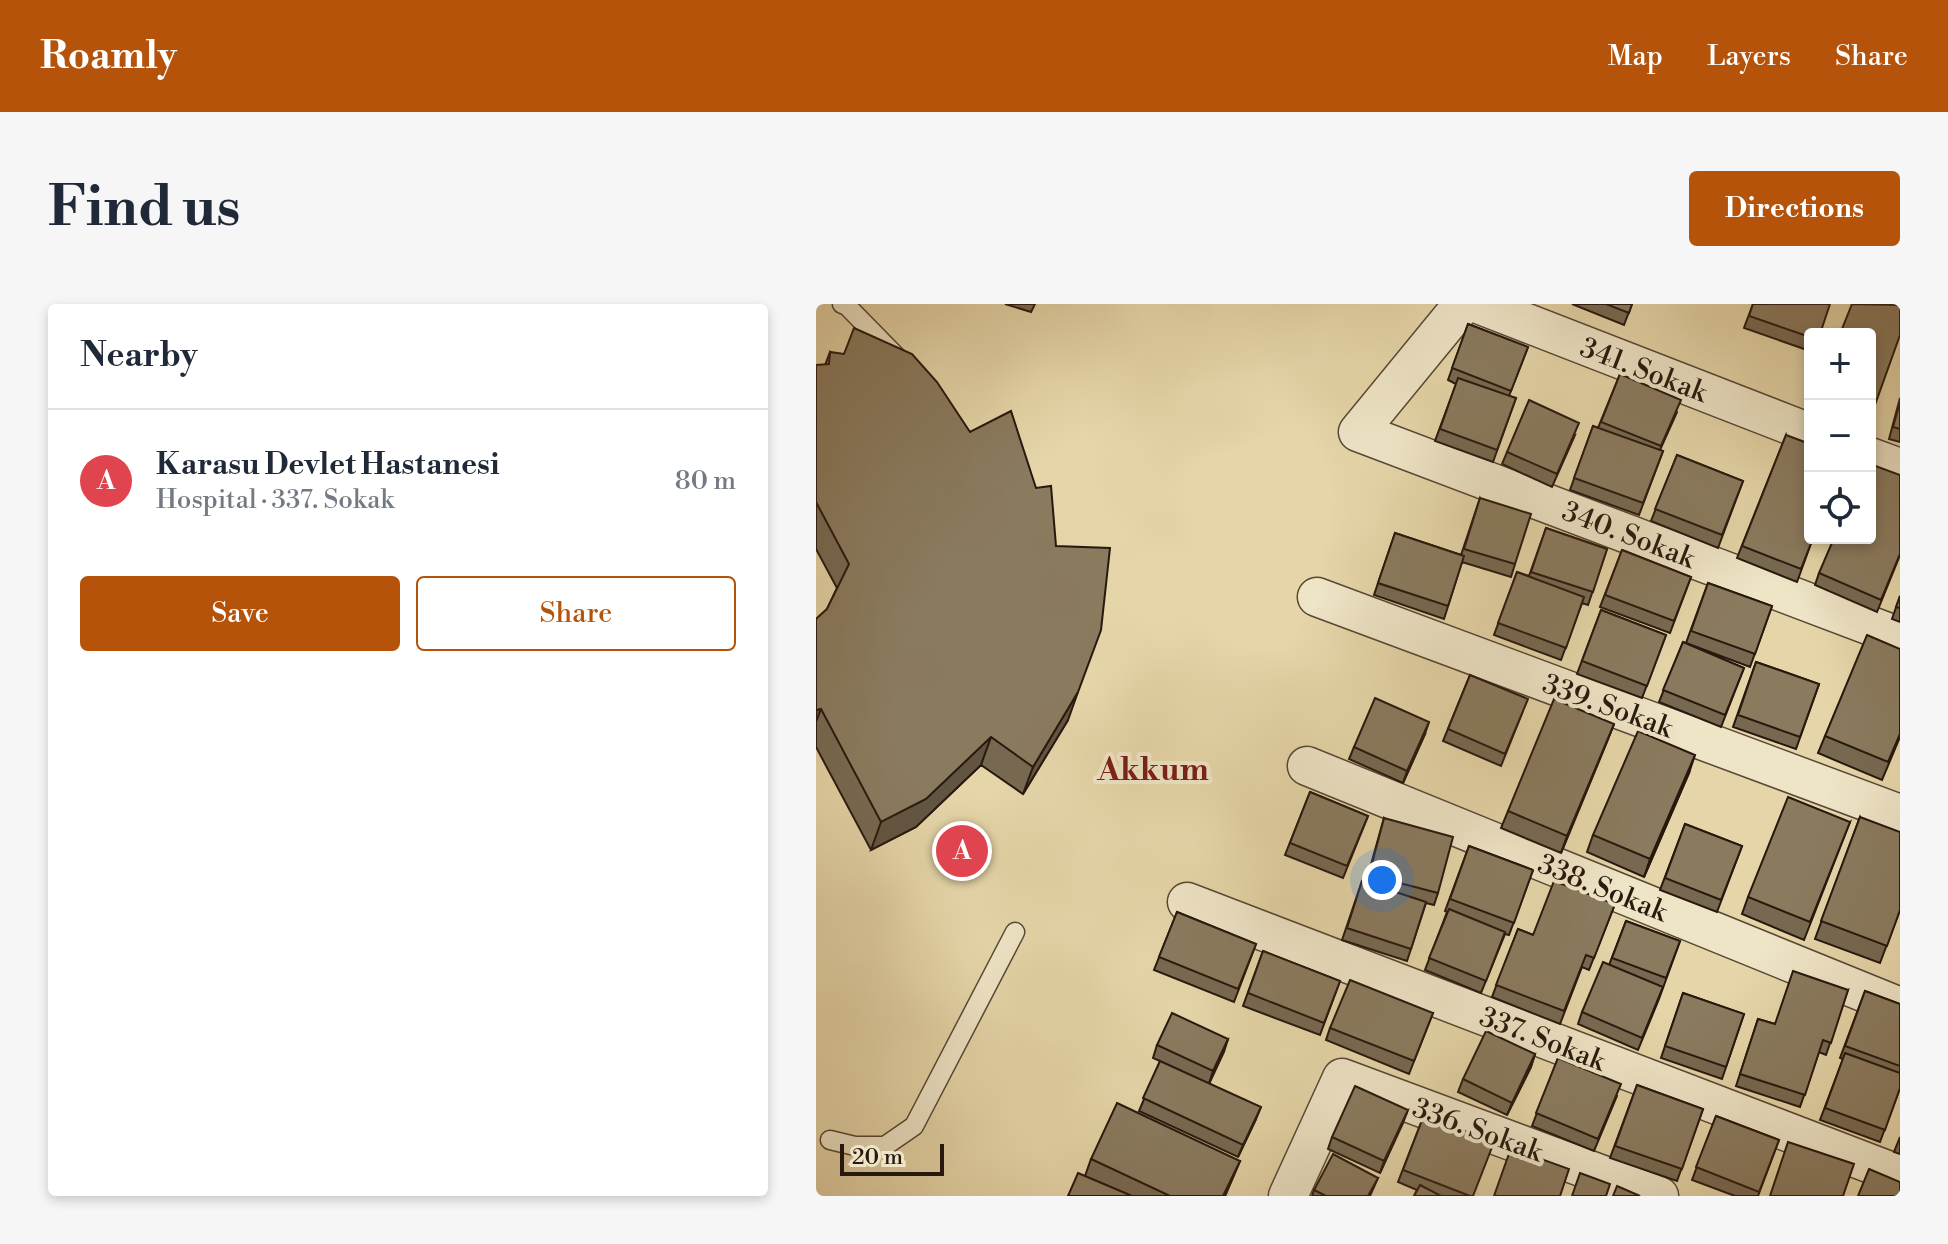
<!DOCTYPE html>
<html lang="en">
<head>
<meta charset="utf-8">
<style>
  body { margin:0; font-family:"Libre Bodoni",serif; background:#f6f6f7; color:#1f2937 }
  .controls { position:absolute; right:24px; top:24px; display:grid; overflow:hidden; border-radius:8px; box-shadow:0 4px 12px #0003 }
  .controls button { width:72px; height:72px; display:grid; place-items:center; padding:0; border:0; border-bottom:2px solid #e0e1e3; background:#fff; color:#1f2937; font:40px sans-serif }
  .scale { position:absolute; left:24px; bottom:20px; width:104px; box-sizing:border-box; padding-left:8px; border:4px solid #28180e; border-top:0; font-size:22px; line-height:28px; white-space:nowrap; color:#28180e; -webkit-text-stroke:6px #eee4c6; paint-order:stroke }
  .you { position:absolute; left:566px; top:576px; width:28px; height:28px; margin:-20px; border:6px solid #fff; border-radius:50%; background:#1a73e8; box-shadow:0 0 0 12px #1a73e833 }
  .badge { display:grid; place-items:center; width:52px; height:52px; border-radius:50%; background:#b45309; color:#fff; font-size:26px; font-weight:700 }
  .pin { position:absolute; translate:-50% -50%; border:4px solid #fff; box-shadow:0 2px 8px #0006 }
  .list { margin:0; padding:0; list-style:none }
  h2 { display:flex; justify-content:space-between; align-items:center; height:104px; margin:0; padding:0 32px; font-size:34px }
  h2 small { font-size:26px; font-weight:400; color:#747a83 }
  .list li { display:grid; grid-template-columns:52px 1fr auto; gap:24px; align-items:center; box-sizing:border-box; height:144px; padding:0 32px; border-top:2px solid #e0e1e3 }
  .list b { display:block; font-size:30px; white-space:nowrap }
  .list p { margin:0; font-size:26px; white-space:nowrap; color:#747a83 }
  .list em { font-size:26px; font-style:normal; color:#747a83 }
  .actions { display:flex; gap:16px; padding:24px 32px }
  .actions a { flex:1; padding:18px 0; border:2px solid #b45309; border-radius:8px; text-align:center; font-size:28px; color:#b45309 }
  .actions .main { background:#b45309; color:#fff }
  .icon { flex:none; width:44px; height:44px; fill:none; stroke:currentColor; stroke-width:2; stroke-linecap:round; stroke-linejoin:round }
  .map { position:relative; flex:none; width:1084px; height:892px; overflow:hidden; border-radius:8px }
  header { display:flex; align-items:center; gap:48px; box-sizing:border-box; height:112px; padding:0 40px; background:#b45309; color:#fff }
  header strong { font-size:38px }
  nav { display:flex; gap:44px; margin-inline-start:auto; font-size:28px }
  .intro { display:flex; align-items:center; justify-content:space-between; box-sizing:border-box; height:192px; padding:0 48px }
  h1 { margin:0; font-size:56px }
  .button { padding:20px 36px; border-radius:8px; background:#b45309; color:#fff; font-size:28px; font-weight:700 }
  main { display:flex; gap:48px; padding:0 48px }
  aside { flex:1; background:#fff; border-radius:8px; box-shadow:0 4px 12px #0003 }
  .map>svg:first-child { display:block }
</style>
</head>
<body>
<header>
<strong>Roamly</strong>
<nav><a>Map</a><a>Layers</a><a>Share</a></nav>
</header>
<div class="intro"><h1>Find us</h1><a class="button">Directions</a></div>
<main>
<aside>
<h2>Nearby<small></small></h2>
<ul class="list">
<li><span class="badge" style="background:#e0444e">A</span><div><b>Karasu Devlet Hastanesi</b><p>Hospital · 337. Sokak</p></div><em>80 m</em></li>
</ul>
<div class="actions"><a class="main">Save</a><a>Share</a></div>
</aside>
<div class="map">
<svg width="1084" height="892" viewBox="0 0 1084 892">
  <rect width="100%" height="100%" fill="#e5d5a8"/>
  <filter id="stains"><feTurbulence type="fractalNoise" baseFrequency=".0025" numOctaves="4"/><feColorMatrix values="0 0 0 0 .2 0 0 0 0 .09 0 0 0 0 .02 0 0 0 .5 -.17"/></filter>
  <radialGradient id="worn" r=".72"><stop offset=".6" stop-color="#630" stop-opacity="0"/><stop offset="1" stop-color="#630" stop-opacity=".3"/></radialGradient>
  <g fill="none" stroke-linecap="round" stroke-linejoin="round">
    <defs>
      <path id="service" d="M26,0L31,2L81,53
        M14,836L39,842H69L98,822L199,628"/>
      <path id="minor" d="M647,0L542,128L1084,333
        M662,0L994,129
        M1054,153L1084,164
        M501,293L1084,510
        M491,462L1084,703
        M371,598L1084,871
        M472,892L526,774L843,892"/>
    </defs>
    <!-- service casing -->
    <use href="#service" stroke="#574734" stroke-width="21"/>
    <!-- minor casing -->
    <use href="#minor" stroke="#574734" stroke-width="41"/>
    <!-- service -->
    <use href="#service" stroke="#eee4c6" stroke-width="18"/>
    <!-- minor -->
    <use href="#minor" stroke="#eee4c6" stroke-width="38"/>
  </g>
  <!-- wall -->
  <path fill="#776951" stroke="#28180e" stroke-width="2" d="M189,0H219L215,8Z
    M756,0H816L808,21Z
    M937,0L994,30V47L928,24Z
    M652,20L712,43L693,92L700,94L677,158L619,137L640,80L632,76Z
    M14,48L252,416L207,490L165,461L100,523L55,546L0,443V315L11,305L21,284L0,245V61H9Z
    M804,70L861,108L844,146L847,147L823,211L754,186L777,122L782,124Z
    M994,92V106L990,104Z
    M1084,94V138L1073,135Z
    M759,131L736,183L686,160L691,148Z
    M970,131L997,234L981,278L921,254Z
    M861,151L927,177L902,244L835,217Z
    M664,194L699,260L695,273L646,258L628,315L558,291L579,229L645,251Z
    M730,224L791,245L772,301L766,299L745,356L678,331L701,268L713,272Z
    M806,246L875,273L854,329L784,303Z
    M1084,251L1061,308L999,281L1003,269Z
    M892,279L956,302L934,363L870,339Z
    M1084,292V318L1076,315Z
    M785,306L850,331L826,394L761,370Z
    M867,338L928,364L905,423L843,398Z
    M940,358L1003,380L980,445L917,423Z
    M654,371L707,407L685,462L627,437Z
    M798,420L745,549L685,524L692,507Z
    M609,430L587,479L533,455L538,443Z
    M1009,432L1084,433L1066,476L1002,449Z
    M873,469L828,573L771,548L777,531Z
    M494,488L552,512L527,574L469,551Z
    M1044,513L1084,606L1064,659L999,635Z
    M568,514L622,589L618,601L610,599L591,657L526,636L546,577L550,578Z
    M1034,518L988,636L926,610L932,593Z
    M869,520L926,542L901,608L844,586Z
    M653,542L717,566L693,631L689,630L665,689L609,666L631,608L629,607Z
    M799,600L773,666L766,663L744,720L676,693L702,625L717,631Z
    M361,608L440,640L418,698L338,666Z
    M810,617L864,637L843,695L822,746L762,720L766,708L793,661Z
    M447,647L524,677L504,731L427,702Z
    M1032,686L1010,751L1003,748L984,803L920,782L942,715L959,720Z
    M1049,687L1084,700V784L1064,838L1004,816L1027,755L1024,754Z
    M867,689L928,710L906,775L845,754Z
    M617,709L593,770L510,736L514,724Z
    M412,735L393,779L440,815L422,853L323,807L344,757L337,754L341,741Z
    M719,750L715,763L691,811L642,788L647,775Z
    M742,754L801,792L778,847L716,822Z
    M821,781L887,805L861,877L794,854Z
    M592,806L564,869L512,845L516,833Z
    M608,811L657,892H598L601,886L582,878Z
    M900,812L963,836L942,892H919L876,876Z
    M1084,833V850L1078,848Z
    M275,855L424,857L409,892H252L269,872Z
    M562,874L554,892H496L498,886Z"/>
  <!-- shaded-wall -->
  <path fill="#615542" stroke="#28180e" stroke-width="2" d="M262,388L252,416L207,490L217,463Z
    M5,405L0,418V406Z
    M613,418L609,430L587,479L591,467Z
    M798,420L791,438L745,549L751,532Z
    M175,433L165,461L100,523L55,546L65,518Z
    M879,451L873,469L828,573L834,555Z
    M412,735L408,748L393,780L397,767Z
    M719,750L715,763L691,811L696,799Z
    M445,803L440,815L422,853L427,841Z
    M592,806L587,819L564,869L568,857Z
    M424,857L409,892H407Z"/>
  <!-- building -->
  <path fill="#8a7a5e" stroke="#28180e" stroke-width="2" d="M790,0H816L813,9Z
    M937,0H1014L1004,30H994V33L933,12Z
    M1036,0L1084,1V31L1055,112L1054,30H1024Z
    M652,20L712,43L695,87L636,64Z
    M38,24L96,50L121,78L154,128L195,107L220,184L235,182L240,242L294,244L285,326L262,388L217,463L175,433L110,495L65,518L5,405L0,406V315L11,305L33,260L0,198V61L13,60L14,48L28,50Z
    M804,70L865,96L845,142L785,118Z
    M642,74L700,94L681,146L624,125Z
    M713,96L763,119L741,170L691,148Z
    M1084,98V125L1077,123Z
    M777,122L847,147L827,199L758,174Z
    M970,131L994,140V234H997L985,265L926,242Z
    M861,151L927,177L906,231L839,205Z
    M1054,160L1084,171V250L1065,296L1003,269L1018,234H1054Z
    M664,194L715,210L699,260L648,245Z
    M730,224L791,245L777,288L715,268Z
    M579,229L648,252L632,302L562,279Z
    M806,246L875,273L858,317L789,291Z
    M701,268L768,293L750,344L682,319Z
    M892,279L956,302L939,350L875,327Z
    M1084,292V304L1080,303Z
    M785,306L850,331L831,382L766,357Z
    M1051,331L1084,345V430L1072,458L1009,432Z
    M867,338L928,364L909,411L847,386Z
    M940,358L1003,380L984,433L922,411Z
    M654,371L712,395L689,450L632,425Z
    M559,394L613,418L591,467L538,443Z
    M738,395L798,420L751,532L692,507Z
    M822,427L879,451L834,555L777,531Z
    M494,488L552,512L531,562L474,539Z
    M972,493L1034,518L994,618L932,593Z
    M1044,513L1084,528V606L1071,642L1005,617Z
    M568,514L637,533L622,589L553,571Z
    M869,520L926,542L905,596L849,574Z
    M653,542L717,566L698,619L634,595Z
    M546,577L610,598L595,645L531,624Z
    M738,577L799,600L778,654L770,651L748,707L680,681L702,625L717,631Z
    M633,605L689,628L670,677L613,654Z
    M361,608L440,640L422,685L343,653Z
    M810,617L864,637L850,674L796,654Z
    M447,647L524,677L508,719L432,689Z
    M787,658L847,683L826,734L766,708Z
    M977,667L1032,686L1015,739L1007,736L989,791L924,770L942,715L959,720Z
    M534,676L617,709L598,757L514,724Z
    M1049,687L1084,700V762L1029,742Z
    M867,689L928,710L910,763L849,742Z
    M356,709L412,735L397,767L341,741Z
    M670,727L719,750L696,799L647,775Z
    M1029,749L1084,769V784L1069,826L1009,804Z
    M742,754L805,780L782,835L720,809Z
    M344,757L445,803L427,841L327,794Z
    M821,781L887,805L866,865L799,842Z
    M539,782L592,806L568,857L516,833Z
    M301,799L424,857L407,892H354L275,855Z
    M608,811L678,838L657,892H654L587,866Z
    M900,812L963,836L943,888L880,863Z
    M972,838L1038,860L1027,892H954Z
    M695,844L753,865L744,892H678Z
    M517,850L562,874L552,892H510L498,886Z
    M1053,865L1084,878V892H1042Z
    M262,869L316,892H252Z
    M764,869L794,880L790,892H756Z
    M604,881L625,892H598Z
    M801,882L824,892H797Z"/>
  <g text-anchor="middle" stroke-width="8" stroke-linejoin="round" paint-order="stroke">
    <!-- street labels -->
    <g font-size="28" fill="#28180e" stroke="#eee4c6">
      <text transform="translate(828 65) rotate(21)" y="10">341. Sokak</text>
      <text transform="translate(813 230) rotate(21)" y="10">340. Sokak</text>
      <text transform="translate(792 401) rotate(20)" y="10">339. Sokak</text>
      <text transform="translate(787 583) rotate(22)" y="10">338. Sokak</text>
      <text transform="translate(727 734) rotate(21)" y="10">337. Sokak</text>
      <text transform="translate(662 825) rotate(20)" y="10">336. Sokak</text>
    </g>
    <!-- quarter labels -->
    <g font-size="32" font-weight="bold" fill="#7a1f14" stroke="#eee4c6">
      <text x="337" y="476">Akkum</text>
    </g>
  </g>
  <rect width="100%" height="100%" filter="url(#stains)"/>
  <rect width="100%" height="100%" fill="url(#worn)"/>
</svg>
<div class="controls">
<button>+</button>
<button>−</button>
<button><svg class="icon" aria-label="locate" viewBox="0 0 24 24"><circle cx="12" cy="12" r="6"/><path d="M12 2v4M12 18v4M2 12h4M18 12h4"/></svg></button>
</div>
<div class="scale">20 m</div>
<div class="you"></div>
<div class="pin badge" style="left:146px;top:547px;background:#e0444e">A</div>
</div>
</main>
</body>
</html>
